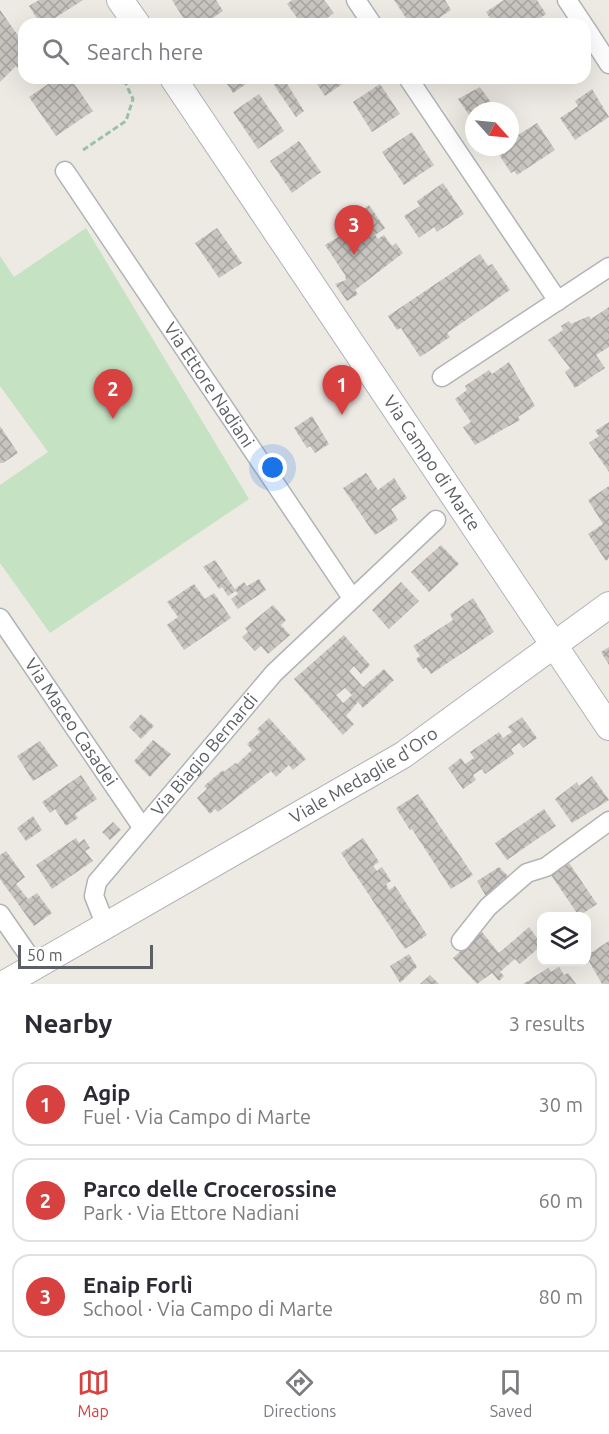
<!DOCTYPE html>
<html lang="en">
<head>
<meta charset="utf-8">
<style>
  body { margin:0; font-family:Ubuntu,sans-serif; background:#f2f2f3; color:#2b2b33 }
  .controls { position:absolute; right:18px; bottom:18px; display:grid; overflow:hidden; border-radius:12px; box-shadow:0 6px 24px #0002 }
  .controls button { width:54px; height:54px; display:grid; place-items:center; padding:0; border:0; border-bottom:2px solid #e1e1e2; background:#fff; color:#2b2b33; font:30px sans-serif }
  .compass { position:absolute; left:465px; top:102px; width:54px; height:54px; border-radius:50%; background:#fff; box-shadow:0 6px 24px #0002; rotate:117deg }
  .scale { position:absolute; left:18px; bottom:15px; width:135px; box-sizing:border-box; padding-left:6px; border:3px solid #5c5f63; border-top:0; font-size:16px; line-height:21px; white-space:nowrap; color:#5c5f63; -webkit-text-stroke:4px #fff; paint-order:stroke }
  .you { position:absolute; left:273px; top:468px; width:21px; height:21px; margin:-15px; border:4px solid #fff; border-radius:50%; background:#1a73e8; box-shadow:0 0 0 9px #1a73e833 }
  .badge { display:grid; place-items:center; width:39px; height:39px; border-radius:50%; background:#d74140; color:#fff; font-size:20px; font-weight:700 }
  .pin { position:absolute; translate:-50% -50px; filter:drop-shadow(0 2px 3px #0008) }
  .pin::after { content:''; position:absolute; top:32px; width:21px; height:18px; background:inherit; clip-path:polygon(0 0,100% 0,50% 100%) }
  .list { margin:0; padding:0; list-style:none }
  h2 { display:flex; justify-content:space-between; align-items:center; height:78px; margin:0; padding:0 24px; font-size:26px }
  h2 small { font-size:20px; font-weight:400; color:#7c7c81 }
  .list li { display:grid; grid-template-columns:39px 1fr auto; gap:18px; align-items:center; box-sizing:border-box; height:84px; margin:0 12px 12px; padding:0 12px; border:2px solid #e1e1e2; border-radius:18px }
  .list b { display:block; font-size:22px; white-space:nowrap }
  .list p { margin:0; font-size:20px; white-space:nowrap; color:#7c7c81 }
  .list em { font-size:20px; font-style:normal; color:#7c7c81 }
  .icon { flex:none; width:33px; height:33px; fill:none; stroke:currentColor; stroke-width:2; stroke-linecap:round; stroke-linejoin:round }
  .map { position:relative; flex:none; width:609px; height:984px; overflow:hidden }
  .search { position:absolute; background:#fff; box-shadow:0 6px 24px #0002; left:18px; right:18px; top:18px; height:66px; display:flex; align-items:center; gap:15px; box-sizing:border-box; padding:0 21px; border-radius:18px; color:#7c7c81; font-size:22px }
  .sheet { height:366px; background:#fff }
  nav { display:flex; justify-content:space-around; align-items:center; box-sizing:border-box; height:84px; border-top:2px solid #e1e1e2; background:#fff; font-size:16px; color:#7c7c81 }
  nav a { display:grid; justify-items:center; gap:3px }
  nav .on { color:#d74140 }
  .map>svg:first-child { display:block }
</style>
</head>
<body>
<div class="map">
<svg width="609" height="984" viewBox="0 0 609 984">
  <defs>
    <pattern id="building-cross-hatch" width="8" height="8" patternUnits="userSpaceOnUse" patternTransform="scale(1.5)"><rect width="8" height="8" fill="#c8c5c0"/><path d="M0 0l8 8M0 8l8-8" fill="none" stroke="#a6a3a0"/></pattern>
  </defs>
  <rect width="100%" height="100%" fill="#edeae4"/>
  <!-- park -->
  <path fill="#c5e2c3" d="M86,228L249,499L50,633L0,563V485L48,452L0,386V256L14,277Z"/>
  <!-- building -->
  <path fill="url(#building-cross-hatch)" fill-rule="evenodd" d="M39,0H83L47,23L45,20L40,23L29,6Z
    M172,0H216L223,11L204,24H187Z
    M292,0H324L334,13L319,24H296L300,22L287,4Z
    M394,0H445L451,10L430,24H410Z
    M504,0H537L546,14L532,24H494L486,12Z
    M0,10L24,44V65L19,69L16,66L0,82Z
    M57,78H66L70,83L73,82L93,111L56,136L29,97Z
    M223,78H255L233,93Z
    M313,78H351L325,96Z
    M284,79L304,111L296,117L274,85Z
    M380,84L400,114L372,132L353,102Z
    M480,87L497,111H474V122L458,99Z
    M592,89L609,117L575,140L560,118L578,106L575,101Z
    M259,94L284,131L258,149L233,112Z
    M537,123L555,150L517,175L514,171L511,173L498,153L510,147V140Z
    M412,132L434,165L404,185L382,152Z
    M299,141L321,172L292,193L270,161Z
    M443,183L464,214L437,232L434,227L419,238L404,216L420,206L417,201Z
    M369,205L385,228L375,235L378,239L384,235L392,246L396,243L403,253L355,290L358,294L347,301L335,284L346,280L345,275L325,245L350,230L345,223Z
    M217,228L242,263L219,278L195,243Z
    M480,254L488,266L492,264L510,290L447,333L450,337L420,357L401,328L397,330L388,316Z
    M609,307V347L596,355L605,368L575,388L565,372L570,368L548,340L563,330L561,326L569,321L571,324L589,316L591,319Z
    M509,362L535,406L518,417L520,420L475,445L463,427L471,422L455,399L467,390L465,386L489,370L492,374Z
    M312,416L329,444L315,453L310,446L307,448L294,428Z
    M609,422V472L589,443L599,436L595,431Z
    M0,426L18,453L3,463H0Z
    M366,473L378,490L394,478L407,498L391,509L398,520L375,535L343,488Z
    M609,486V558L606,561L588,534L603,524L588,500Z
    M441,545L459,564L429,592L411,572Z
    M215,560L236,591L228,596L222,587L219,589L203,567Z
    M259,579L266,590L238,609L231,599L238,594L235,589L244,582L247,586Z
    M401,582L419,601L389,629L372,610Z
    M194,584L205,599L214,593L231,618L184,650L167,625L178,617L167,602Z
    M473,598L494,632L431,674L426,667L423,669L416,659L420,656L413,646L453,620L450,614Z
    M273,605L286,620L281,625L290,635L268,654L261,646L255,651L242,637L248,632L245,628Z
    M344,635L370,665L361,674L354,666L349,671L363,687L384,669L394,680L363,708L358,702L346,716L354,724L343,735L294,679ZM345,688L352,695L343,703L336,695Z
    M609,647V665L601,652Z
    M141,714L154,726L141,739L129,727Z
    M522,717L537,738L523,748L519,743L511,749L514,754L485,774L482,769L473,775L476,780L463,789L448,768L461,758L465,764L474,758L470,752L499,732L503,738L512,732L508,727Z
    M269,718L306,759L293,770L289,765L276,777L271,771L218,812L215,809L210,814L197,798L207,789L204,786L223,770L224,772L235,763L237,764L252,750L247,744L260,732L257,729Z
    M153,740L171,754L150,777L134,761Z
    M40,741L58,766L33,781L17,756Z
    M81,775L97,799L75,814L78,818L66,826L55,809L50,813L42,802Z
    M592,776L609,800L572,823L555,799L577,782L579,786Z
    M418,794L473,875L451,889L412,829L410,830L396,808Z
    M544,809L556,826L507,860L495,843Z
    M33,816L42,830L26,841L17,828Z
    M113,822L121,830L110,840L102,832Z
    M76,838L79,843L84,839L90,848L85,851L93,861L52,889L36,865Z
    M363,838L379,862L373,866L377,871L382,867L391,881L386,884L389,890L395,886L427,935L405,949L341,853Z
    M6,851L25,877L16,884L28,899L37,893L52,913L34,926L0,879V855Z
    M569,863L597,904L579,916L551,875Z
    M499,867L509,877L487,898L477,881Z
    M529,927L542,945L520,964L515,959L500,972L504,976L499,981L492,973L477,984L453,958L482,932L499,953Z
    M609,941V984H602L586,956Z
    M409,954L417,967L400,983L390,966Z
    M559,967L564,975L568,973L576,984H523L548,968L551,972Z
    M430,975L439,984H420Z"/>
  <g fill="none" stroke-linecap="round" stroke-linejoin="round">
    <defs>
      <g id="street">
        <path d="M356,0L372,24"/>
        <path d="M567,0L583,24"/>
        <path d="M585,27L609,64"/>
        <path d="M408,78L558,301"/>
        <path id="s1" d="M65,171L352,598"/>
        <path d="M442,377L609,267"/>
        <path id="s2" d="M0,618L142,827"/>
        <path d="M0,914L36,966"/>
        <path id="s3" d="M106,926L94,896L97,882L274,673L436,520"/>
        <path d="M461,941L488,907L527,873L546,867L609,821"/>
      </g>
      <g id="secondary">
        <path d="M120,0L137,24"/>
        <path id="s4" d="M173,78L609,727"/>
        <path id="s5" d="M4,984L403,755L609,605"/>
      </g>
    </defs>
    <!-- street casing -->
    <use href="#street" stroke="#b1b4b7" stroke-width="21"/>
    <!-- secondary casing -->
    <use href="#secondary" stroke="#b0b3b7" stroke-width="28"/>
    <!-- path -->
    <path stroke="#9cc2a5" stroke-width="3" stroke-dasharray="6 3" stroke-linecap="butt" d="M83,150L126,121L133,99L123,78"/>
    <!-- street -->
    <use href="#street" stroke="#fff" stroke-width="18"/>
    <!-- secondary -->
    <use href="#secondary" stroke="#fff" stroke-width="26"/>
  </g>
  <g text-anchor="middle" stroke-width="4.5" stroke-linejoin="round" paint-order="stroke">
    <!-- street labels -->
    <g font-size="18" fill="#5c5f63" stroke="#fff">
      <text dy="6" stroke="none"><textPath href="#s1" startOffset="258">Via Ettore Nadiani</textPath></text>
      <text dy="6" stroke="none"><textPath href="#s4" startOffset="464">Via Campo di Marte</textPath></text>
      <text dy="6" stroke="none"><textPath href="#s2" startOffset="126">Via Maceo Casadei</textPath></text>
      <text dy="6" stroke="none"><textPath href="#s3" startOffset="213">Via Biagio Bernardi</textPath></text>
      <text dy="6" stroke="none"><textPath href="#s5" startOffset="416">Viale Medaglie d'Oro</textPath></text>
    </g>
  </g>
</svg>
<div class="controls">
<button><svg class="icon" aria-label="layers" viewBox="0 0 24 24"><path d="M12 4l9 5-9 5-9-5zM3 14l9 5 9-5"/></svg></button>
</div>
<svg class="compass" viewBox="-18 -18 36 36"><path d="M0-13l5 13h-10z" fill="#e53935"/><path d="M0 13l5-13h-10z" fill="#7c7c81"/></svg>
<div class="scale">50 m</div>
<div class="you"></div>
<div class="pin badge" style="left:342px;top:415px">1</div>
<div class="pin badge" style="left:113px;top:419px">2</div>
<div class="pin badge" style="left:354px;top:255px">3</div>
<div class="search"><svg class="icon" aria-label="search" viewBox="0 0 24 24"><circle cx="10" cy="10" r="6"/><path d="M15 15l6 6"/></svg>Search here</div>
</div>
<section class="sheet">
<h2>Nearby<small>3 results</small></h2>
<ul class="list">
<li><span class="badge">1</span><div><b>Agip</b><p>Fuel · Via Campo di Marte</p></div><em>30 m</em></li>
<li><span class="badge">2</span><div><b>Parco delle Crocerossine</b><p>Park · Via Ettore Nadiani</p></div><em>60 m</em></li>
<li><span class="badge">3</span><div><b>Enaip Forlì</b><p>School · Via Campo di Marte</p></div><em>80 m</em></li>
</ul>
</section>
<nav>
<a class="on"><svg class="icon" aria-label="map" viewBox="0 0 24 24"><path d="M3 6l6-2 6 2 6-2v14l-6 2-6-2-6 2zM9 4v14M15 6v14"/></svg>Map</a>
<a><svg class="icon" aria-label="directions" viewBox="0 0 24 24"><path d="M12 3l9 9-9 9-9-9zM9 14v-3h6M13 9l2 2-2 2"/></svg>Directions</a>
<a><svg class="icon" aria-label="saved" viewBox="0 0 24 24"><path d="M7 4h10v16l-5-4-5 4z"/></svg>Saved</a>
</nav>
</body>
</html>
